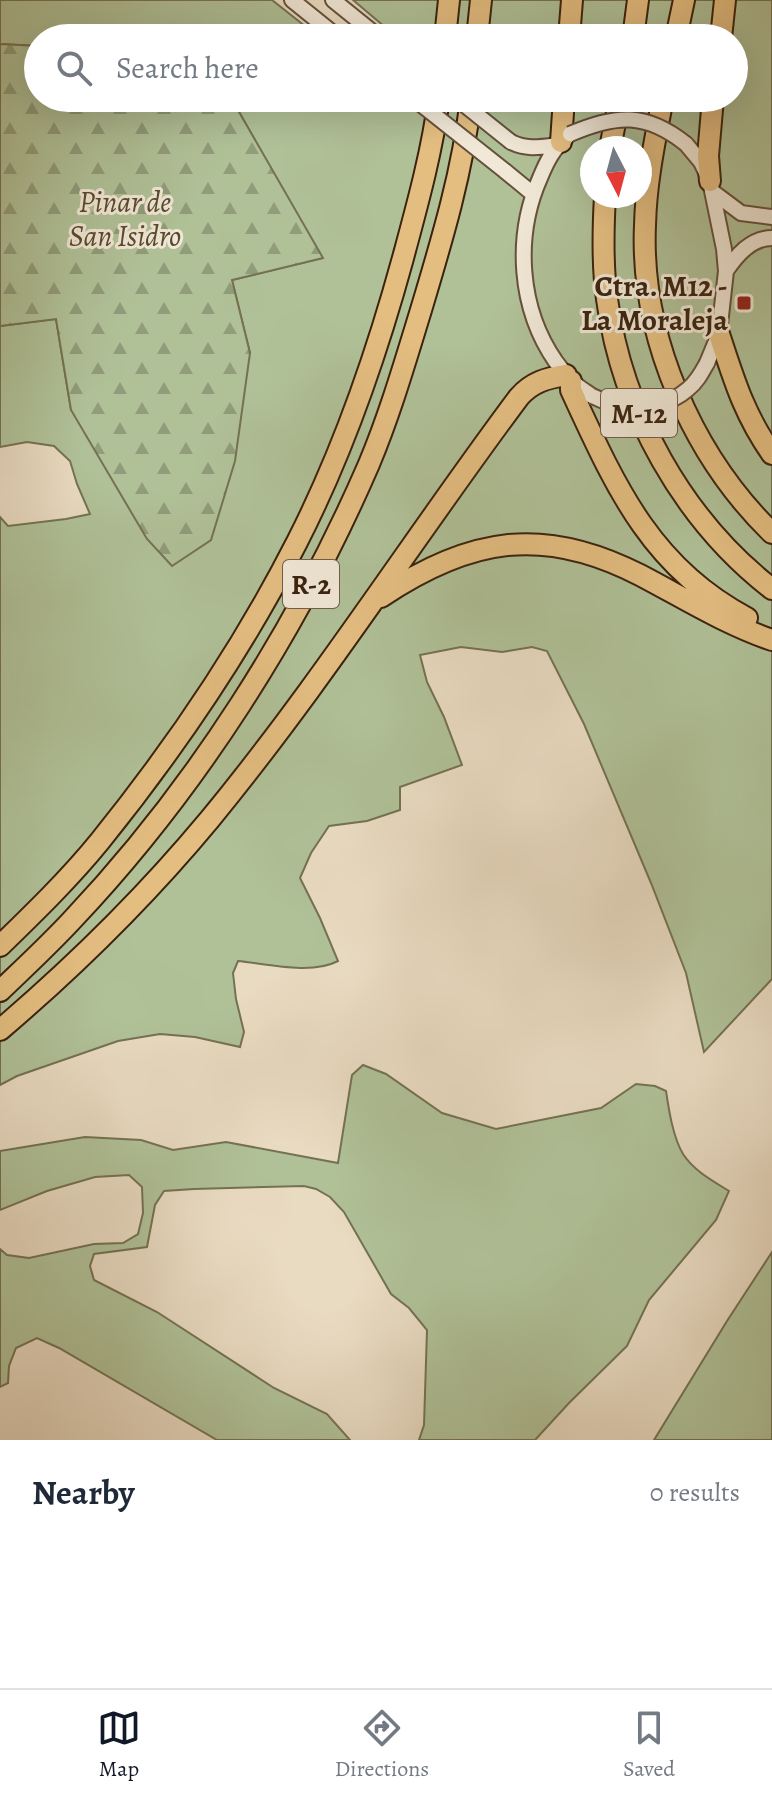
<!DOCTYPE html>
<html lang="en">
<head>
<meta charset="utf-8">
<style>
  body { margin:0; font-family:Alegreya,serif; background:#f2f2f3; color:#1f2937 }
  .compass { position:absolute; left:580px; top:136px; width:72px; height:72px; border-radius:50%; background:#fff; box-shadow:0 8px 32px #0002; rotate:174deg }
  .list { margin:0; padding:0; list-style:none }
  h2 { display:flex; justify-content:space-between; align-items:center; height:104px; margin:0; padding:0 32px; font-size:34px }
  h2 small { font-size:26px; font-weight:400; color:#747a83 }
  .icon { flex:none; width:44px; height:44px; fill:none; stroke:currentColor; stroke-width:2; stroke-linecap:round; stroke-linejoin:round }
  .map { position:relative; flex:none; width:772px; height:1440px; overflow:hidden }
  .search { position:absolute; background:#fff; box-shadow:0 8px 32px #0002; left:24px; right:24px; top:24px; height:88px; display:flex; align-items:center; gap:20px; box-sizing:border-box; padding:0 28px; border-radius:44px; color:#747a83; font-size:30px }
  .sheet { height:248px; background:#fff }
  nav { display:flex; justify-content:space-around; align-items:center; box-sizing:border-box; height:112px; border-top:2px solid #e0e1e3; background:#fff; font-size:22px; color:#747a83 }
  nav a { display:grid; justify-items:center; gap:4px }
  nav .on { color:#111827 }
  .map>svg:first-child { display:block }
</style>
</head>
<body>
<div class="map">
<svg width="772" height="1440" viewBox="0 0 772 1440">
  <defs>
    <pattern id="forest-firs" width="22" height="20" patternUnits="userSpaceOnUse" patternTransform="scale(2)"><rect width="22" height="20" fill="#b0c198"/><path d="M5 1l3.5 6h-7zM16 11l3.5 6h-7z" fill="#909c7a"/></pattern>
  </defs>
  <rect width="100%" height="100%" fill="#e9dbc2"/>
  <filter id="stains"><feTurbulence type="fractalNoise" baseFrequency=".0025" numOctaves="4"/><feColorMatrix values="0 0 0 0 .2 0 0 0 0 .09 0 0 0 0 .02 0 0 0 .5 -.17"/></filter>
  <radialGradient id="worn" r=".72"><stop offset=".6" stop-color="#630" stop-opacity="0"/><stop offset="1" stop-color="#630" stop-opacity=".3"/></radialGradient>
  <!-- grass -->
  <path fill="#b0c198" stroke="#747253" stroke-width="2" fill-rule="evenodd" d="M0,0H272L320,38H38V46L0,44Z
    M353,0H772V979L704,1052L686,973L651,883L584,724L547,651L532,647L502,652L461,647L420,655L427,682L444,717L462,765L400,787V810L367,821L329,826L311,853L300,878L320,918L338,961C312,975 267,964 238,961L233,973L236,999L244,1032L240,1047L195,1037L160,1034L118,1041L17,1076L0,1085V517L8,526L66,519L90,514L77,484L70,461L54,446L27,442L0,447V326L56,319L71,410L250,353L232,280L322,258L231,98H734V38H401L392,33ZM592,148H640V196H592Z
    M363,1065L386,1074L442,1113L496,1129L601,1108L636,1084L655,1086L666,1091C669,1111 673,1137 683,1154C694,1171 713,1181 729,1191L716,1220L649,1300L627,1346L569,1403L535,1440H419L424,1425L427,1330L409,1308L391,1294L344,1212L330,1197L316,1189L304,1186L194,1189L164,1191L155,1205L147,1247L94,1254L90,1266L94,1280L157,1312L274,1388L327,1414L350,1440H217L59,1348L37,1338L16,1348L9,1366L8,1383L0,1387V1249L7,1255L29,1258L94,1244L123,1243L138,1234L143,1213L142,1187L129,1175L95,1177L47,1191L0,1210V1151L85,1137L141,1140L173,1150L226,1142L338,1163L352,1075Z
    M772,1252V1440H654L727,1321Z"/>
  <!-- forest -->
  <path fill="url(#forest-firs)" stroke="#747253" stroke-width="2" d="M0,44L38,46V98H231L323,258L232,280L250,353L235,461L211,540L172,566L147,539L71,410L56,319L0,326Z"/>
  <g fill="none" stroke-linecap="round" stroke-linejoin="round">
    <defs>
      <path id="tertiary" d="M292,0L339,38
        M333,0L380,38
        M567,137C553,149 547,161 540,178C514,237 519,309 556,362C561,368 566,376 572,381C578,387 585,391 592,396
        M511,142C527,150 541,147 558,145
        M686,144L701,162L710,181L724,249L726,271L719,334L707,363
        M505,171L533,194
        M713,192L741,213L772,217
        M726,271C737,255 751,238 772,238"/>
      <path id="motorway" d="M445,38L449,0
        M477,38L481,0
        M569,38L572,0
        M633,38L638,0
        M676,38L684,0
        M721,38L725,0
        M663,98C655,140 646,182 645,225C640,337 693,456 772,533
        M561,142L564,98
        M610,148L620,98
        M710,181L708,156L713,98
        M605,196C603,231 602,265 607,299C622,411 683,520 772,589
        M719,334C734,380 744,414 772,454
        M571,381V390C615,485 650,567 747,618
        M381,597C469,538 543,525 640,575C684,598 725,624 772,640
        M0,946C34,913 70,878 100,841C175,748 243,648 297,542C342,454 377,353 403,258C417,206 432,152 439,98
        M0,991C25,967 50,944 73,919C196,789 298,628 369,464C390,414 405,362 421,310C442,240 463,170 471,98
        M0,1030C75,966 147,895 210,819C321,684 415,536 519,397C532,382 547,378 566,375"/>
    </defs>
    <!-- tertiary casing -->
    <use href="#tertiary" stroke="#65503b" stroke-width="18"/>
    <!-- motorway casing -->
    <use href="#motorway" stroke="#39220e" stroke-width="24"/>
    <!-- tertiary -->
    <use href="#tertiary" stroke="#f1e8d7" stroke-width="14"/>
    <!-- motorway -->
    <use href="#motorway" stroke="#e4be81" stroke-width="20"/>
    <defs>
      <path id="tertiary-bridge" d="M413,98L505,171
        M456,98L511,142
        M570,134C616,114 646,112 686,144
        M592,396C600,399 608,404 616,406C639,412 670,405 688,389C697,382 702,372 707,363"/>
    </defs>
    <!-- tertiary-bridge casing -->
    <use href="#tertiary-bridge" stroke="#65503b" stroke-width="18" stroke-linecap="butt"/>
    <!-- tertiary-bridge -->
    <use href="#tertiary-bridge" stroke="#f1e8d7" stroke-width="14"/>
  </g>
  <!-- markers -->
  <rect fill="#8f2418" stroke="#f1e8d7" stroke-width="3" x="736" y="295" width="16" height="16" rx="4"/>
  <g text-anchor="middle" stroke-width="6" stroke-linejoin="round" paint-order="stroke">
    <!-- shield labels -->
    <g fill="#f1e8d7" stroke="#705d4a" stroke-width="2">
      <rect x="601" y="389" width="76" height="48" rx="6"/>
      <rect x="283" y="560" width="56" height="48" rx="6"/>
    </g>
    <g font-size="28" font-weight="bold" fill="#39220e">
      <text x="639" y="423">M-12</text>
      <text x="311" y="594">R-2</text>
    </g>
    <!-- park labels -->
    <g font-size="30" font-style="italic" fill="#574a30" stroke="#f1e8d7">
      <text x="125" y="212">Pinar de<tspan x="125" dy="34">San Isidro</tspan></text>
    </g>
    <!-- poi labels -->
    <g font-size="30" font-weight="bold" fill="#39220e" stroke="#f1e8d7" text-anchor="end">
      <text x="728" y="296">Ctra. M12 -<tspan x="728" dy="34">La Moraleja</tspan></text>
    </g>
  </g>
  <rect width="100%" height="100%" filter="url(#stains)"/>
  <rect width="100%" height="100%" fill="url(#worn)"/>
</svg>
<svg class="compass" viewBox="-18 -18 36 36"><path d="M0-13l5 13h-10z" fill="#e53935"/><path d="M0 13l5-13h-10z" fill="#747a83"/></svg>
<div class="search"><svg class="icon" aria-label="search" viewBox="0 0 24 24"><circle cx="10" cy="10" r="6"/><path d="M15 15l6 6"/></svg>Search here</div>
</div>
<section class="sheet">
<h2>Nearby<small>0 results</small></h2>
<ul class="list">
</ul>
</section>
<nav>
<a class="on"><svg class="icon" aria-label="map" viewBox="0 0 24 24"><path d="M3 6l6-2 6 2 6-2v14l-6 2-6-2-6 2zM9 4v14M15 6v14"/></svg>Map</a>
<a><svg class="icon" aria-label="directions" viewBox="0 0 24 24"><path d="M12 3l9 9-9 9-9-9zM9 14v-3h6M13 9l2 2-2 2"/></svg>Directions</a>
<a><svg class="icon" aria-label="saved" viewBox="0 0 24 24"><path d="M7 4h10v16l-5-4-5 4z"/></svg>Saved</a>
</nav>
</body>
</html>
